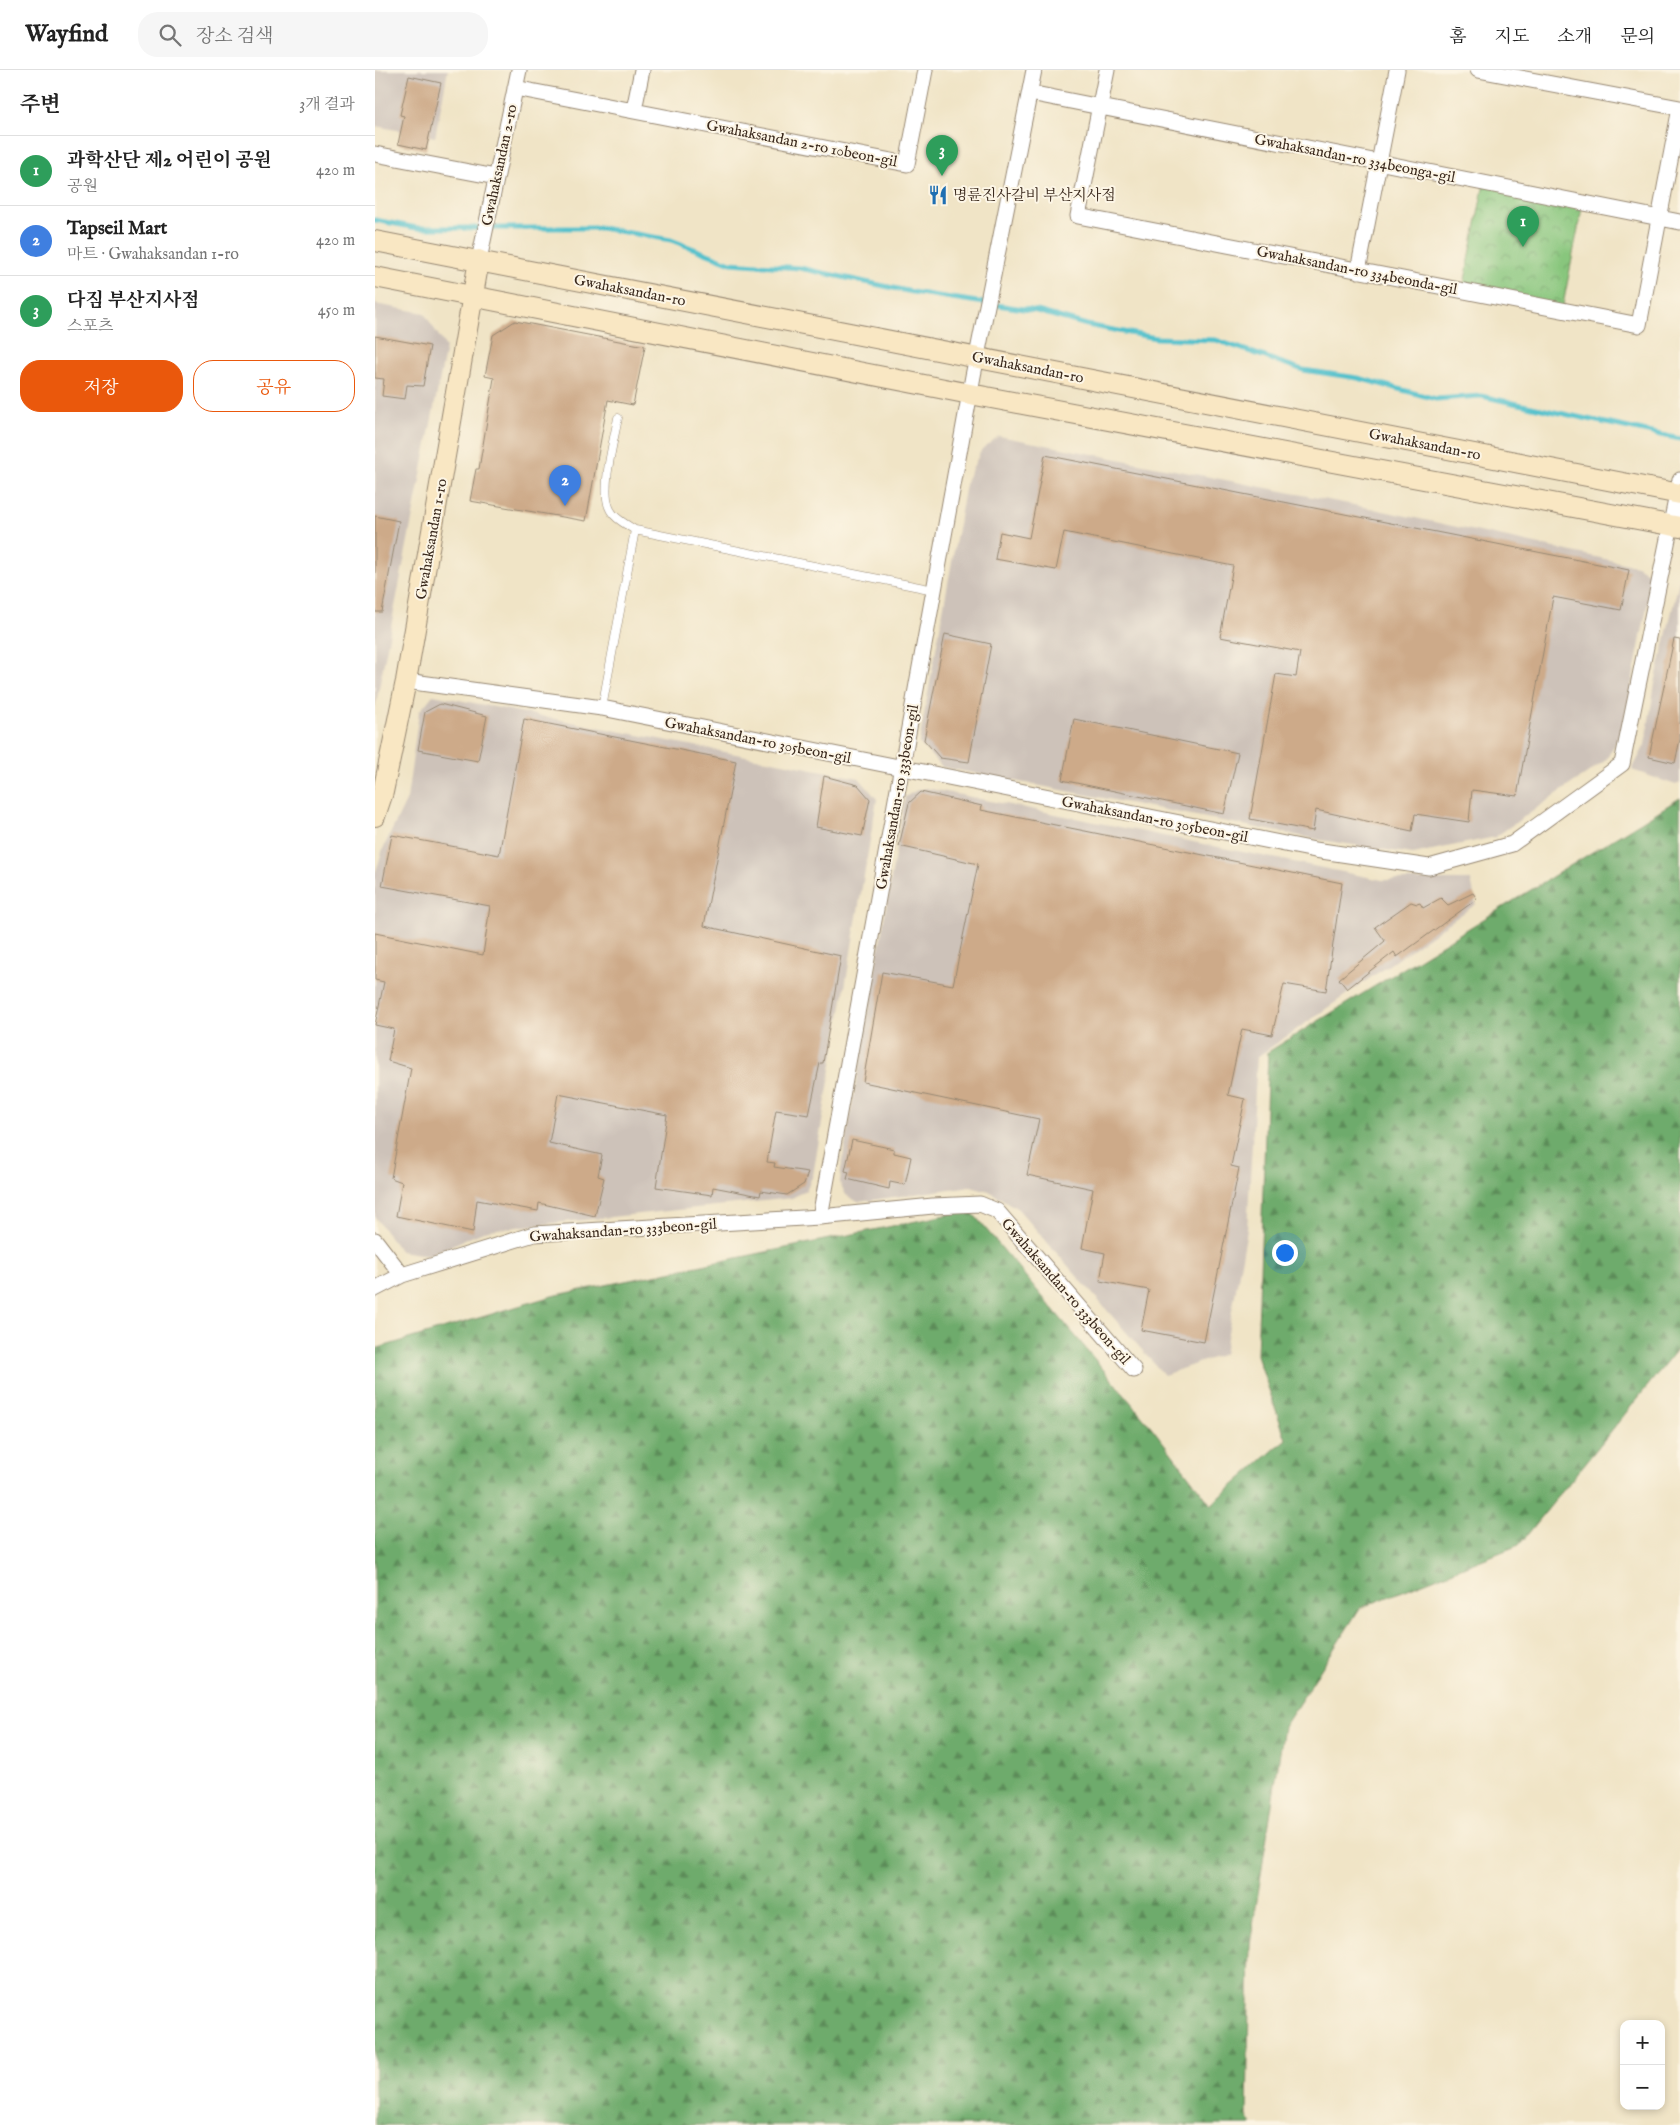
<!DOCTYPE html>
<html lang="ko">
<head>
<meta charset="utf-8">
<style>
  body { margin:0; font-family:"IM FELL English","Noto Serif KR",serif; background:#f6f6f6; color:#222 }
  .controls { position:absolute; right:15px; bottom:15px; display:grid; overflow:hidden; border-radius:10px; box-shadow:0 2px 8px #0003 }
  .controls button { width:45px; height:45px; display:grid; place-items:center; padding:0; border:0; border-bottom:1px solid #e0e0e0; background:#fff; color:#222; font:25px sans-serif }
  .you { position:absolute; left:909px; top:1182px; width:18px; height:18px; margin:-12px; border:4px solid #fff; border-radius:50%; background:#1a73e8; box-shadow:0 0 0 8px #1a73e833 }
  .badge { display:grid; place-items:center; width:32px; height:32px; border-radius:50%; background:#ea580c; color:#fff; font-size:16px; font-weight:700 }
  .pin { position:absolute; translate:-50% -41px; filter:drop-shadow(0 1px 2px #0008) }
  .pin::after { content:''; position:absolute; top:26px; width:18px; height:15px; background:inherit; clip-path:polygon(0 0,100% 0,50% 100%) }
  .list { margin:0; padding:0; list-style:none }
  h2 { display:flex; justify-content:space-between; align-items:center; height:65px; margin:0; padding:0 20px; font-size:21px }
  h2 small { font-size:16px; font-weight:400; color:#767676 }
  .list li { display:grid; grid-template-columns:32px 1fr auto; gap:15px; align-items:center; box-sizing:border-box; height:70px; padding:0 20px; border-top:1px solid #e0e0e0 }
  .list b { display:block; font-size:19px; white-space:nowrap }
  .list p { margin:0; font-size:16px; white-space:nowrap; color:#767676 }
  .list em { font-size:16px; font-style:normal; color:#767676 }
  .actions { display:flex; gap:10px; padding:15px 20px }
  .actions a { flex:1; padding:11px 0; border:1px solid #ea580c; border-radius:20px; text-align:center; font-size:18px; color:#ea580c }
  .actions .main { background:#ea580c; color:#fff }
  .icon { flex:none; width:28px; height:28px; fill:none; stroke:currentColor; stroke-width:2; stroke-linecap:round; stroke-linejoin:round }
  .map { position:relative; flex:none; width:1305px; height:2055px; overflow:hidden }
  header { display:flex; align-items:center; gap:30px; box-sizing:border-box; height:70px; padding:0 25px; background:#fff; border-bottom:1px solid #e0e0e0 }
  header strong { font-size:24px }
  nav { display:flex; gap:28px; margin-inline-start:auto; font-size:18px }
  .search { width:350px; height:45px; background:#f6f6f6; display:flex; align-items:center; gap:12px; box-sizing:border-box; padding:0 18px; border-radius:20px; color:#767676; font-size:19px }
  main { display:flex }
  aside { flex:1; background:#fff }
  .map>svg:first-child { display:block }
</style>
</head>
<body>
<header>
<strong>Wayfind</strong>
<div class="search"><svg class="icon" aria-label="search" viewBox="0 0 24 24"><circle cx="10" cy="10" r="6"/><path d="M15 15l6 6"/></svg>장소 검색</div>
<nav><a>홈</a><a>지도</a><a>소개</a><a>문의</a></nav>
</header>
<main>
<aside>
<h2>주변<small>3개 결과</small></h2>
<ul class="list">
<li><span class="badge" style="background:#2e9e5b">1</span><div><b>과학산단 제2 어린이 공원</b><p>공원</p></div><em>420 m</em></li>
<li><span class="badge" style="background:#3f7fe0">2</span><div><b>Tapseil Mart</b><p>마트 · Gwahaksandan 1-ro</p></div><em>420 m</em></li>
<li><span class="badge" style="background:#2e9e5b">3</span><div><b>다짐 부산지사점</b><p>스포츠</p></div><em>450 m</em></li>
</ul>
<div class="actions"><a class="main">저장</a><a>공유</a></div>
</aside>
<div class="map">
<svg width="1305" height="2055" viewBox="0 0 1305 2055">
  <defs>
    <pattern id="forest-firs" width="22" height="20" patternUnits="userSpaceOnUse" patternTransform="scale(1.25)"><rect width="22" height="20" fill="#6eab6c"/><path d="M5 1l3.5 6h-7zM16 11l3.5 6h-7z" fill="#5c8b58"/></pattern>
    <pattern id="park-crowns" width="20" height="18" patternUnits="userSpaceOnUse" patternTransform="scale(1.25)"><rect width="20" height="18" fill="#88c67d"/><path d="M2 6a3 3 0 1 1 6 0M12 15a3 3 0 1 1 6 0" fill="none" stroke="#70a166"/></pattern>
  </defs>
  <rect width="100%" height="100%" fill="#fcf5e5"/>
  <filter id="ink" filterUnits="userSpaceOnUse"><feTurbulence type="fractalNoise" baseFrequency=".02" numOctaves="2"/><feDisplacementMap in="SourceGraphic" scale="10" xChannelSelector="R" yChannelSelector="G"/><feConvolveMatrix kernelMatrix="1 2 1 2 8 2 1 2 1" color-interpolation-filters="sRGB"/></filter>
  <filter id="wash" filterUnits="userSpaceOnUse"><feTurbulence type="fractalNoise" baseFrequency=".0096" numOctaves="4" result="noise"/><feDisplacementMap in="SourceGraphic" scale="20" xChannelSelector="R" yChannelSelector="G"/><feGaussianBlur stdDeviation="1.12" result="paint"/><feColorMatrix in="noise" values="0 0 0 0 0 0 0 0 0 0 0 0 0 0 0 0 0 1.4 0 .05"/><feComposite in="paint" operator="in"/></filter>
  <g filter="url(#wash)">
    <rect width="100%" height="100%" fill="#f0e4c6"/>
    <!-- industrial -->
    <path fill="#cdc2b9" d="M0,0H73L60,67L0,56Z
      M0,234L49,243L71,277L0,638Z
      M624,366L994,438L1262,496L1278,506L1248,659L1231,690L1120,767L1038,784L946,770L567,697L544,673L592,409L607,379Z
      M1305,507V712L1301,715L1257,700L1270,675L1280,613Z
      M58,625L484,708L502,729L438,1105L431,1120L417,1128L113,1160L53,1185L25,1181L0,1147V804L8,779L32,729L44,642Z
      M551,718L1007,810H1096L1101,834L882,987L872,1160L849,1284L789,1305L643,1139L614,1121L596,1116L483,1132L471,1125L465,1113L466,1100L530,727L542,720Z"/>
    <!-- forest -->
    <path fill="url(#forest-firs)" stroke="#546a45" d="M1305,728V1276L1144,1475L985,1538L909,1657L875,1875L872,2046L877,2055H0V1279L177,1226L595,1140L778,1359L836,1435L911,1369L882,1285L893,982Z"/>
    <!-- park -->
    <path fill="url(#park-crowns)" stroke="#62784e" d="M1109,113L1208,133L1187,240L1088,220Z"/>
    <g fill="none" stroke-linecap="round" stroke-linejoin="round">
      <!-- stream -->
      <path stroke="#54c1cc" stroke-width="5" d="M0,150L42,158H226L296,170L356,193L425,198L537,222L662,241L712,255L781,268L841,270L928,300L983,308L1061,329L1106,326L1305,369"/>
    </g>
    <g id="blocks">
      <!-- building -->
      <path fill="#cdaa89" d="M34,6L66,13L51,80L23,74L29,46L25,45Z
        M140,251L270,276L258,335L233,330L211,451L95,431L101,399H104L119,308L110,306L118,265Z
        M0,266L55,276L48,316L32,315L30,329L7,326L9,309L0,308Z
        M670,385L1254,500L1246,540L1178,527L1142,726L1097,720L1094,752L1040,744L1037,761L941,740L938,761L875,749L901,604L921,607L925,582L845,567L858,496L689,462L681,500L620,489L625,462L654,468Z
        M0,446L24,451L7,542H0Z
        M570,564L616,574L594,692L565,688L549,670Z
        M1299,569L1305,570V669L1300,693L1274,687Z
        M65,634L112,646L103,691L43,680L50,642Z
        M149,649L361,691L329,856L466,886L448,993H445L434,1045L401,1040L392,1092L400,1093L399,1097L433,1102L429,1114L412,1125L386,1121L385,1126L338,1117L337,1125L281,1117L292,1045L183,1024L174,1073L227,1085L223,1106L229,1108L220,1146L164,1133L163,1141L102,1130L98,1162L21,1146L27,1112L16,1108L36,998L13,991L19,959L0,955L9,912L0,910V863L108,885L115,836L7,816L17,765L124,785Z
        M699,649L863,683L849,744L687,710Z
        M449,706L483,715L495,729L487,766L441,757Z
        M546,722L607,736L606,740L967,813L951,921L909,914L897,965L867,959L853,1025L870,1029L856,1096L864,1098L829,1272L766,1260L774,1220L725,1211L730,1183L707,1178L718,1119L652,1105L664,1049L488,1012L507,902L578,915L603,794L524,776L534,733Z
        M1098,823L1102,829L1022,887L1019,882L972,919L964,909L1010,871L1000,857L1036,832L1042,834L1045,833L1048,838L1066,828L1073,835Z
        M477,1070L519,1079V1083L536,1087L530,1115L515,1112L514,1119L472,1109L474,1102L470,1101Z"/>
    </g>
  </g>
  <g filter="url(#ink)">
    <use href="#blocks" fill-opacity="0" stroke="#968772" stroke-width="1"/>
    <g fill="none" stroke-linecap="round" stroke-linejoin="round">
      <defs>
        <path id="lane" d="M243,348C239,370 226,417 234,437C238,448 251,454 260,460L559,520
          M227,638L260,460"/>
        <path id="street" d="M732,0L703,146L1264,255L1305,38L1103,0
          M140,18L532,94L550,0
          M655,23L1305,152
          M259,40L267,0
          M0,84L121,107
          M104,190L144,0
          M983,201L1022,0
          M31,611L227,638L940,780L1054,797L1137,774L1247,694L1305,410
          M445,1147L598,306L659,0
          M0,1170L27,1205
          M0,1219L27,1205L159,1164L445,1147L558,1136L605,1134L622,1141L759,1300"/>
        <path id="secondary" d="M0,171L1305,424
          M0,207L595,324L1305,457
          M0,746L8,722L31,611L104,190"/>
      </defs>
      <!-- lane casing -->
      <use href="#lane" stroke="#968772" stroke-width="9"/>
      <!-- street casing -->
      <use href="#street" stroke="#968772" stroke-width="17"/>
      <!-- secondary casing -->
      <use href="#secondary" stroke="#968772" stroke-width="22"/>
      <!-- lane -->
      <use href="#lane" stroke="#fff" stroke-width="8"/>
      <!-- street -->
      <use href="#street" stroke="#fff" stroke-width="15"/>
      <!-- secondary -->
      <use href="#secondary" stroke="#f9e7c3" stroke-width="20"/>
    </g>
  </g>
  <!-- icons -->
  <defs>
    <symbol id="restaurant-bare" viewBox="-9 -9 18 18"><path d="M-5-6h1v4h1v-4h1v4h1v-4h1v5L-1.5 .5V6h-2V.5L-5-1ZM5-6V6H3V1.5H1.5Q1.5-4 5-6Z" fill="#1f6fb2" stroke="#fcf5e5" stroke-width="2.5" paint-order="stroke"/></symbol>
  </defs>
  <g fill-rule="evenodd">
    <use href="#restaurant-bare" x="549" y="111" width="28" height="28"/>
  </g>
  <g text-anchor="middle" stroke-width="4" stroke-linejoin="round" paint-order="stroke">
    <!-- street labels -->
    <g font-size="15" fill="#3b2a1e" stroke="#fcf5e5">
      <text transform="translate(427 73) rotate(11)" y="5">Gwahaksandan 2-ro 10beon-gil</text>
      <text transform="translate(980 88) rotate(11)" y="5">Gwahaksandan-ro 334beonga-gil</text>
      <text transform="translate(124 95) rotate(-78)" y="5">Gwahaksandan 2-ro</text>
      <text transform="translate(982 200) rotate(11)" y="5">Gwahaksandan-ro 334beonda-gil</text>
      <text transform="translate(255 220) rotate(11)" y="5">Gwahaksandan-ro</text>
      <text transform="translate(653 297) rotate(11)" y="5">Gwahaksandan-ro</text>
      <text transform="translate(1050 374) rotate(11)" y="5">Gwahaksandan-ro</text>
      <text transform="translate(56 469) rotate(-80)" y="5">Gwahaksandan 1-ro</text>
      <text transform="translate(383 670) rotate(11)" y="5">Gwahaksandan-ro 305beon-gil</text>
      <text transform="translate(522 727) rotate(-80)" y="5">Gwahaksandan-ro 333beon-gil</text>
      <text transform="translate(780 749) rotate(11)" y="5">Gwahaksandan-ro 305beon-gil</text>
      <text transform="translate(248 1160) rotate(-4)" y="5">Gwahaksandan-ro 333beon-gil</text>
      <text transform="translate(691 1221) rotate(49)" y="5">Gwahaksandan-ro 333beon-gil</text>
    </g>
    <!-- poi labels -->
    <g font-size="15" fill="#3b2a1e" stroke="#fcf5e5" text-anchor="start">
      <text x="578" y="130">명륜진사갈비 부산지사점</text>
    </g>
  </g>
</svg>
<div class="controls">
<button>+</button>
<button>−</button>
</div>
<div class="you"></div>
<div class="pin badge" style="left:1148px;top:177px;background:#2e9e5b">1</div>
<div class="pin badge" style="left:190px;top:436px;background:#3f7fe0">2</div>
<div class="pin badge" style="left:567px;top:106px;background:#2e9e5b">3</div>
</div>
</main>
</body>
</html>
